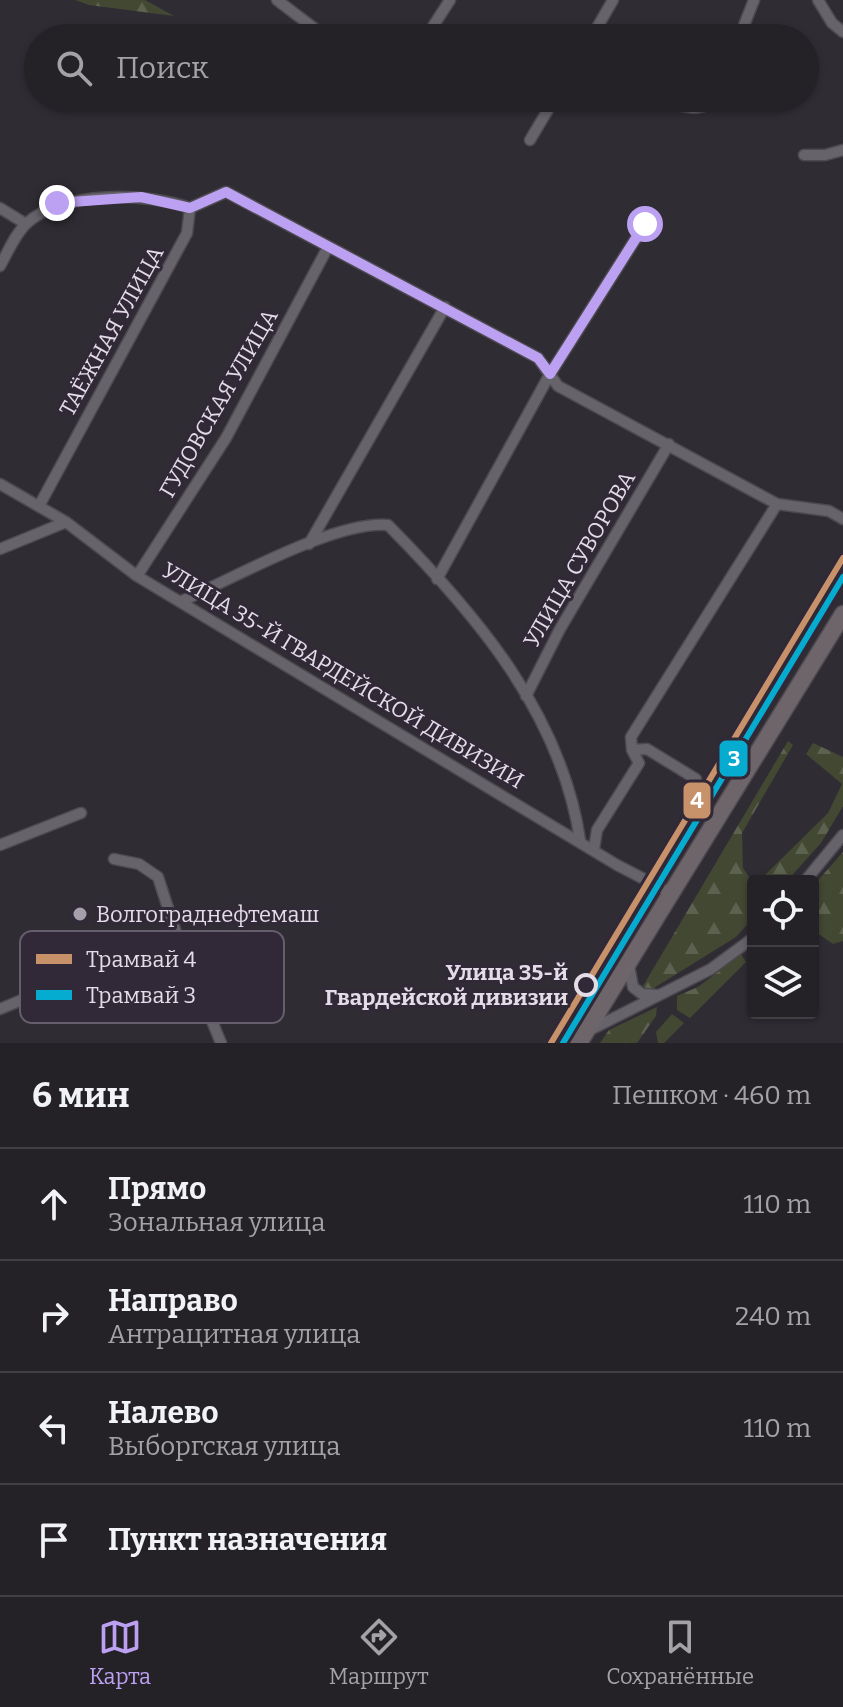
<!DOCTYPE html>
<html lang="ru">
<head>
<meta charset="utf-8">
<style>
  body { margin:0; font-family:Bitter,serif; background:#2c292f; color:#f1f3f6 }
  .controls { position:absolute; right:24px; bottom:24px; display:grid; overflow:hidden; border-radius:8px; box-shadow:0 2px 6px #0004 }
  .controls button { width:72px; height:72px; display:grid; place-items:center; padding:0; border:0; border-bottom:2px solid #413e44; background:#242127; color:#f1f3f6; font:40px sans-serif }
  .stop { position:absolute; width:24px; height:24px; margin:-18px; border:6px solid #bca0f2; border-radius:50%; background:#fff }
  .stop.end { background:#bca0f2; border-color:#fff; box-shadow:0 2px 8px #0008 }
  .list { margin:0; padding:0; list-style:none }
  h2 { display:flex; justify-content:space-between; align-items:center; height:104px; margin:0; padding:0 32px; font-size:34px }
  h2 small { font-size:26px; font-weight:400; color:#a3a3a7 }
  .list li { display:grid; grid-template-columns:52px 1fr auto; gap:24px; align-items:center; box-sizing:border-box; height:112px; padding:0 32px; border-top:2px solid #413e44 }
  .list b { display:block; font-size:30px; white-space:nowrap }
  .list p { margin:0; font-size:26px; white-space:nowrap; color:#a3a3a7 }
  .list em { font-size:26px; font-style:normal; color:#a3a3a7 }
  .icon { flex:none; width:44px; height:44px; fill:none; stroke:currentColor; stroke-width:2; stroke-linecap:round; stroke-linejoin:round }
  .map { position:relative; flex:none; width:843px; height:1043px; overflow:hidden }
  .search { position:absolute; background:#242127; box-shadow:0 2px 6px #0004; left:24px; right:24px; top:24px; height:88px; display:flex; align-items:center; gap:20px; box-sizing:border-box; padding:0 28px; border-radius:44px; color:#a3a3a7; font-size:30px }
  .sheet { height:552px; background:#242127 }
  nav { display:flex; justify-content:space-around; align-items:center; box-sizing:border-box; height:112px; border-top:2px solid #413e44; background:#242127; font-size:22px; color:#a3a3a7 }
  nav a { display:grid; justify-items:center; gap:4px }
  nav .on { color:#bca0f2 }
  .map>svg:first-child { display:block }
</style>
</head>
<body>
<div class="map">
<svg width="843" height="1043" viewBox="0 0 843 1043">
  <defs>
    <pattern id="forest-firs" width="22" height="20" patternUnits="userSpaceOnUse" patternTransform="scale(2)"><rect width="22" height="20" fill="#424832"/><path d="M5 1l3.5 6h-7zM16 11l3.5 6h-7z" fill="#5d6250"/></pattern>
  </defs>
  <rect width="100%" height="100%" fill="#302c34"/>
  <!-- forest -->
  <path fill="url(#forest-firs)" d="M75,0H145L174,16L89,5Z
    M788,741L793,745L742,833L743,868L753,883V918L736,937L649,991L643,986Z
    M813,743L843,757V806L821,843L787,881H759L828,813L842,784L806,754Z
    M843,852V941L833,944L813,930V886Z
    M741,954L746,962L690,1018L677,1010V996L698,987Z
    M657,1007L656,1016L637,1043H600L609,1030Z
    M672,1014L684,1023L664,1043H658L656,1032Z"/>
  <g fill="none" stroke-linecap="round" stroke-linejoin="round">
    <defs>
      <path id="minor" d="M277,0L327,38
        M818,0L832,23L843,32
        M430,31L450,0
        M591,38L613,0
        M739,38L754,0
        M637,103C675,91 687,123 718,98
        M530,140L555,98
        M804,155H825L843,150
        M0,208L26,224
        M0,266C8,252 15,234 27,223C63,191 146,192 190,208
        M0,484L66,522L137,576L617,865L671,893
        M39,506L187,233L190,208L226,192L538,358L558,386L777,504L829,511L843,519
        M309,544L445,307
        M0,549L66,522
        M137,576L226,438L328,247
        M437,579L550,374L645,224
        M182,601C232,579 336,520 388,525C475,613 561,713 580,840
        M526,696L560,629L669,444
        M632,750L647,749L696,779
        M0,845L81,813
        M594,849L597,830L639,763L632,750L631,737L777,504
        M114,859L139,864L158,877L177,936L221,1043
        M805,881L843,835
        M629,966L633,987L642,994L658,995
        M0,1009L177,936
        M588,1031L711,969L753,938"/>
      <path id="tertiary" d="M560,1043L585,1033"/>
      <path id="primary" d="M579,1043L843,614"/>
    </defs>
    <!-- minor casing -->
    <use href="#minor" stroke="#4d4950" stroke-width="13"/>
    <!-- tertiary casing -->
    <use href="#tertiary" stroke="#4d4950" stroke-width="15"/>
    <!-- primary casing -->
    <use href="#primary" stroke="#4d4950" stroke-width="19"/>
    <!-- minor -->
    <use href="#minor" stroke="#67636a" stroke-width="10"/>
    <!-- tertiary -->
    <use href="#tertiary" stroke="#67636a" stroke-width="12"/>
    <!-- primary -->
    <use href="#primary" stroke="#6e656a" stroke-width="16"/>
    <defs>
      <path id="tram-1" d="M551,1043L843,558"/>
      <path id="tram-2" d="M563,1043L843,577"/>
    </defs>
    <!-- tram-1 casing -->
    <use href="#tram-1" stroke="#312838" stroke-width="12"/>
    <!-- tram-2 casing -->
    <use href="#tram-2" stroke="#312838" stroke-width="12"/>
    <!-- tram-1 -->
    <use href="#tram-1" stroke="#c7916a" stroke-width="6"/>
    <!-- tram-2 -->
    <use href="#tram-2" stroke="#06acd0" stroke-width="6"/>
  </g>
  <g fill="none" stroke-linecap="round" stroke-linejoin="round">
    <!-- route -->
    <path stroke="#bca0f2" stroke-width="10" d="M57,203L141,197L190,208L226,192L538,358L550,374L645,224"/>
  </g>
  <!-- markers -->
  <circle fill="#a49fa8" stroke="#312838" stroke-width="3" cx="80" cy="914" r="8"/>
  <circle fill="#312838" stroke="#e3dde7" stroke-width="4" cx="586" cy="985" r="10"/>
  <g text-anchor="middle" stroke-width="6" stroke-linejoin="round" paint-order="stroke">
    <!-- street labels -->
    <g font-size="22" fill="#e3dde7" stroke="#312838">
      <text transform="translate(111 331) rotate(-61)" y="8">ТАЁЖНАЯ УЛИЦА</text>
      <text transform="translate(218 403) rotate(-60)" y="8">ГУДОВСКАЯ УЛИЦА</text>
      <text transform="translate(579 559) rotate(-60)" y="8">УЛИЦА СУВОРОВА</text>
      <text transform="translate(343 675) rotate(31)" y="8">УЛИЦА 35-Й ГВАРДЕЙСКОЙ ДИВИЗИИ</text>
    </g>
    <!-- poi labels -->
    <g font-size="22" fill="#e3dde7" stroke="#312838" text-anchor="start">
      <text x="96" y="922">Волгограднефтемаш</text>
    </g>
    <!-- stop labels -->
    <g font-size="22" font-weight="bold" fill="#e3dde7" stroke="#312838" text-anchor="end">
      <text x="568" y="980">Улица 35-й<tspan x="568" dy="25">Гвардейской дивизии</tspan></text>
    </g>
  </g>
  <!-- legend -->
  <rect x="20" y="931" width="264" height="92" rx="12" fill="#312838" stroke="#665e6d" stroke-width="2"/>
  <rect x="36" y="954" width="36" height="10" fill="#c7916a"/>
  <rect x="36" y="990" width="36" height="10" fill="#06acd0"/>
  <g font-size="22" fill="#e3dde7">
    <text x="86" y="967">Трамвай 4</text>
    <text x="86" y="1003">Трамвай 3</text>
  </g>
  <g stroke="#312838" stroke-width="3">
    <rect x="718" y="739" width="31" height="39" rx="8" fill="#06acd0"/>
    <rect x="682" y="781" width="30" height="39" rx="8" fill="#c7916a"/>
  </g>
  <g font-size="22" text-anchor="middle" font-weight="bold" fill="#fff">
    <text x="734" y="766">3</text>
    <text x="697" y="808">4</text>
  </g>
</svg>
<div class="controls">
<button><svg class="icon" aria-label="locate" viewBox="0 0 24 24"><circle cx="12" cy="12" r="6"/><path d="M12 2v4M12 18v4M2 12h4M18 12h4"/></svg></button>
<button><svg class="icon" aria-label="layers" viewBox="0 0 24 24"><path d="M12 4l9 5-9 5-9-5zM3 14l9 5 9-5"/></svg></button>
</div>
<div class="stop" style="left:645px;top:224px"></div>
<div class="stop end" style="left:57px;top:203px"></div>
<div class="search"><svg class="icon" aria-label="search" viewBox="0 0 24 24"><circle cx="10" cy="10" r="6"/><path d="M15 15l6 6"/></svg>Поиск</div>
</div>
<section class="sheet">
<h2>6 мин<small>Пешком · 460 m</small></h2>
<ul class="list">
<li><svg class="icon" aria-label="ahead" viewBox="0 0 24 24"><path d="M12 20V5M6 11l6-6 6 6"/></svg><div><b>Прямо</b><p>Зональная улица</p></div><em>110 m</em></li>
<li><svg class="icon" aria-label="right" viewBox="0 0 24 24"><path d="M7 20v-9h11M14 6l5 5-5 5"/></svg><div><b>Направо</b><p>Антрацитная улица</p></div><em>240 m</em></li>
<li><svg class="icon" aria-label="left" viewBox="0 0 24 24"><path d="M17 20v-9H6M10 6l-5 5 5 5"/></svg><div><b>Налево</b><p>Выборгская улица</p></div><em>110 m</em></li>
<li><svg class="icon" aria-label="arrive" viewBox="0 0 24 24"><path d="M6 21V4h12l-3 4 3 4H6"/></svg><div><b>Пункт назначения</b></div></li>
</ul>
</section>
<nav>
<a class="on"><svg class="icon" aria-label="map" viewBox="0 0 24 24"><path d="M3 6l6-2 6 2 6-2v14l-6 2-6-2-6 2zM9 4v14M15 6v14"/></svg>Карта</a>
<a><svg class="icon" aria-label="directions" viewBox="0 0 24 24"><path d="M12 3l9 9-9 9-9-9zM9 14v-3h6M13 9l2 2-2 2"/></svg>Маршрут</a>
<a><svg class="icon" aria-label="saved" viewBox="0 0 24 24"><path d="M7 4h10v16l-5-4-5 4z"/></svg>Сохранённые</a>
</nav>
</body>
</html>
